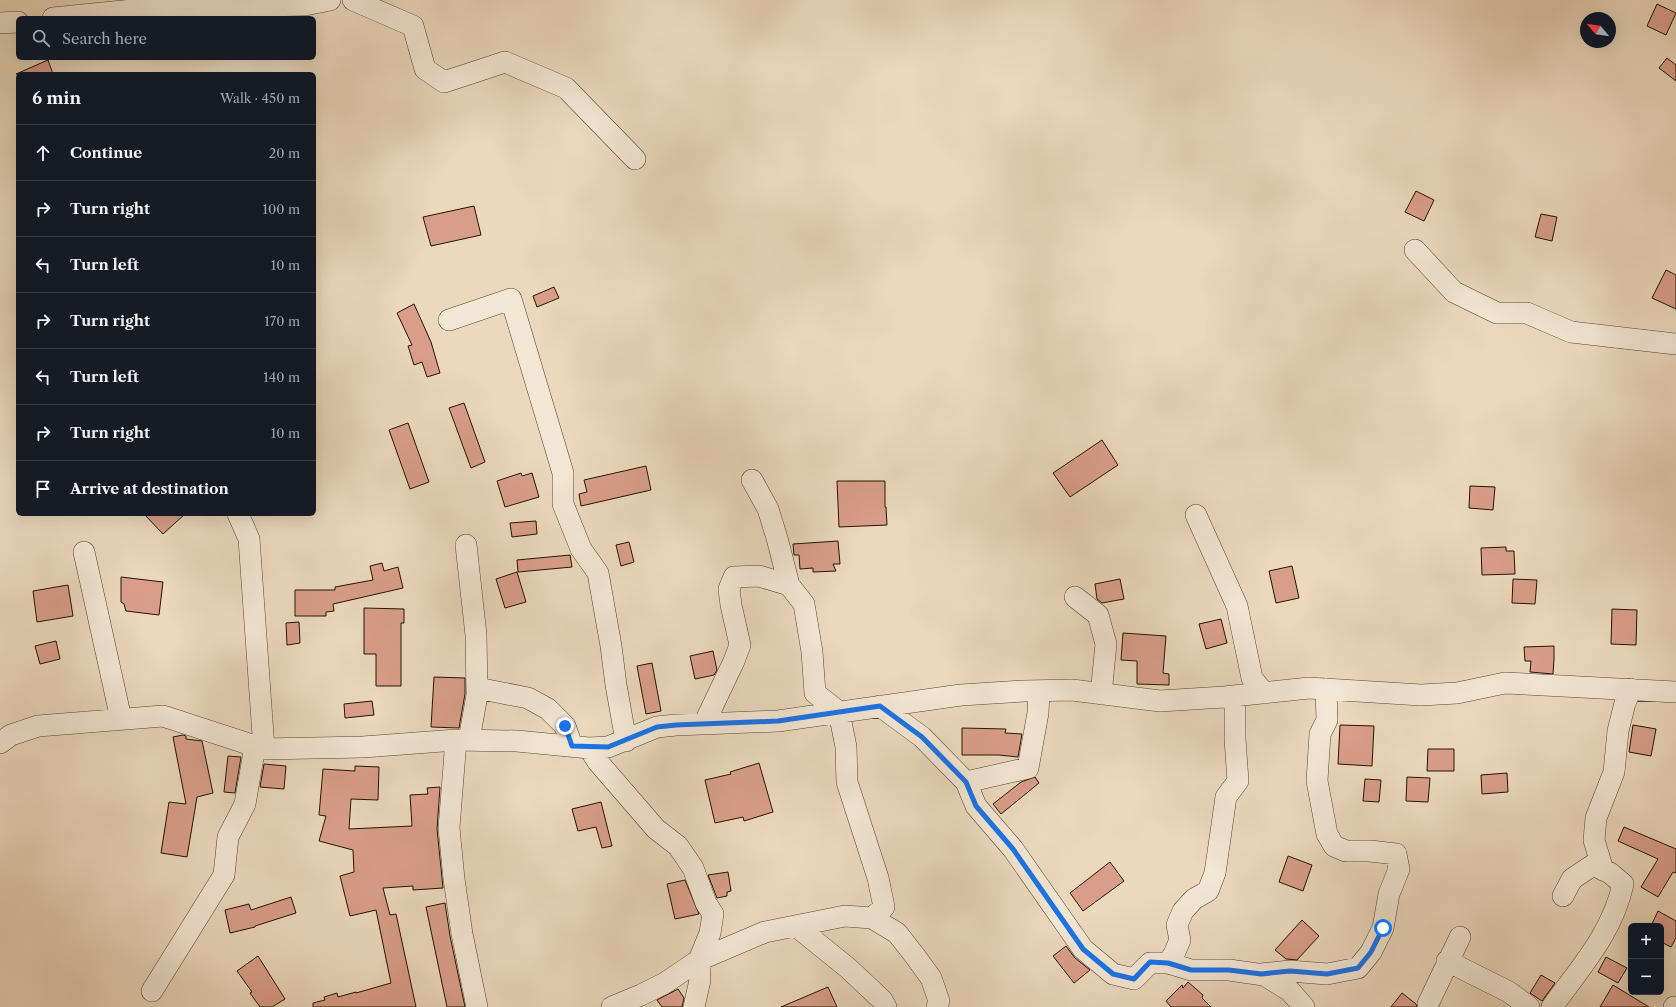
<!DOCTYPE html>
<html lang="en">
<head>
<meta charset="utf-8">
<style>
  body { margin:0; font-family:"Libre Caslon Text",serif; background:#20242c; color:#f1f3f6 }
  .controls { position:absolute; right:12px; bottom:12px; display:grid; overflow:hidden; border-radius:6px; box-shadow:0 4px 16px #0002 }
  .controls button { width:36px; height:36px; display:grid; place-items:center; padding:0; border:0; border-bottom:1px solid #363941; background:#171b24; color:#f1f3f6; font:20px sans-serif }
  .compass { position:absolute; left:1580px; top:12px; width:36px; height:36px; border-radius:50%; background:#171b24; box-shadow:0 4px 16px #0002; rotate:299deg }
  .stop { position:absolute; width:12px; height:12px; margin:-9px; border:3px solid #1a73e8; border-radius:50%; background:#fff }
  .stop.end { background:#1a73e8; border-color:#fff; box-shadow:0 1px 4px #0008 }
  .list { margin:0; padding:0; list-style:none }
  h2 { display:flex; justify-content:space-between; align-items:center; height:52px; margin:0; padding:0 16px; font-size:17px }
  h2 small { font-size:13px; font-weight:400; color:#9ea1a6 }
  .list li { display:grid; grid-template-columns:26px 1fr auto; gap:12px; align-items:center; box-sizing:border-box; height:56px; padding:0 16px; border-top:1px solid #363941 }
  .list b { display:block; font-size:15px; white-space:nowrap }
  .list em { font-size:13px; font-style:normal; color:#9ea1a6 }
  .icon { flex:none; width:22px; height:22px; fill:none; stroke:currentColor; stroke-width:2; stroke-linecap:round; stroke-linejoin:round }
  .map { position:relative; flex:none; width:1676px; height:1007px; overflow:hidden }
  .search { position:absolute; background:#171b24; box-shadow:0 4px 16px #0002; left:16px; top:16px; width:300px; height:44px; display:flex; align-items:center; gap:10px; box-sizing:border-box; padding:0 14px; border-radius:6px; color:#9ea1a6; font-size:15px }
  .panel { position:absolute; background:#171b24; box-shadow:0 4px 16px #0002; left:16px; top:72px; width:300px; height:444px; border-radius:6px }
  .map>svg:first-child { display:block }
</style>
</head>
<body>
<div class="map">
<svg width="1676" height="1007" viewBox="0 0 1676 1007">
  <rect width="100%" height="100%" fill="#ebd8bd"/>
  <filter id="stains"><feTurbulence type="fractalNoise" baseFrequency=".005" numOctaves="4"/><feColorMatrix values="0 0 0 0 .2 0 0 0 0 .09 0 0 0 0 .02 0 0 0 .5 -.17"/></filter>
  <radialGradient id="worn" r=".72"><stop offset=".6" stop-color="#630" stop-opacity="0"/><stop offset="1" stop-color="#630" stop-opacity=".3"/></radialGradient>
  <!-- building -->
  <path fill="#d99e8a" stroke="#241401" d="M1657,4L1676,13L1666,35L1647,26Z
    M1667,58L1676,65V81L1659,68Z
    M48,60L53,74H16Z
    M1416,191L1434,200L1424,221L1405,212Z
    M474,206L481,235L431,246L423,217Z
    M1541,214L1557,217L1552,241L1535,237Z
    M1666,270L1676,275V309L1652,298Z
    M554,287L559,298L537,307L533,296Z
    M414,304L431,342L440,373L427,377L422,362L414,365L408,346L412,345L397,313Z
    M464,403L485,462L471,468L449,408Z
    M408,423L429,482L410,489L389,430Z
    M1102,440L1118,465L1070,497L1053,473Z
    M646,466L651,490L581,506L579,494L587,492L584,480Z
    M521,473L522,476L532,473L539,497L505,507L497,481Z
    M837,481H885V507H886L887,525L839,527Z
    M1470,486L1495,487L1493,510L1469,508Z
    M144,514H185L163,534Z
    M536,521L537,534L512,537L510,523Z
    M838,541L840,564H833L836,571L813,572V568L800,569L799,555H794L793,544Z
    M629,542L634,562L621,566L616,545Z
    M1506,547V551H1514L1515,574L1482,575L1481,548Z
    M570,555L572,567L518,572L517,560Z
    M382,563L384,571L398,567L403,588L333,604L334,611L326,612V616H295V590H335V587L373,580L370,566Z
    M1292,566L1299,598L1276,603L1269,571Z
    M517,572L526,602L505,608L496,579Z
    M121,577L163,582L159,615L126,611L124,604L121,602Z
    M1120,579L1124,599L1102,603L1097,599L1095,584Z
    M1513,579L1537,580L1535,604L1512,603Z
    M68,585L73,616L37,622L33,591Z
    M364,608L404,609V623H401V686H376V654H364Z
    M1612,609L1637,610L1636,645L1611,644Z
    M1221,619L1227,643L1206,649L1199,624Z
    M299,622L300,643L287,645L286,623Z
    M1123,633L1166,636L1163,673L1169,674V685L1137,684V661L1121,660Z
    M56,641L60,659L40,664L35,646Z
    M1554,646V659L1553,674L1530,672L1531,661H1525L1524,647Z
    M713,651L717,670L714,675L695,679L690,656Z
    M652,663L661,711L646,714L637,666Z
    M434,677L465,678V694L459,728L431,727Z
    M372,701L374,715L345,718L344,704Z
    M1340,725L1374,726L1372,766L1338,764Z
    M1633,725L1656,729L1651,756L1629,752Z
    M962,728L1006,729L1005,733L1022,734L1018,757L999,755H962Z
    M183,735L186,736V739L202,741L213,793L197,797L187,857L161,853L169,802L186,804L173,737Z
    M1428,749H1454V771H1427Z
    M228,756L241,757L235,793L224,792Z
    M759,763L773,812L744,821L743,817L715,823L705,780L731,774L730,772Z
    M264,764L286,766L284,789L260,787Z
    M355,766L379,767L378,800L351,799L349,829L412,826L410,795L428,794L427,788L440,787L437,829L443,888L413,890V886L383,888L390,915L396,914L416,1007H313V1003L325,1000L324,997L337,993L338,997L356,992V993L391,983L376,910L350,916L340,876L354,872L353,850L319,841L326,816L319,815L323,769L355,771Z
    M1507,773L1508,792L1482,794L1481,775Z
    M1035,777L1039,783L1001,814L993,804L1021,782Z
    M1407,777L1430,778L1428,802L1406,801Z
    M1365,779L1381,780L1379,802L1363,801Z
    M601,802L612,846L602,848L596,827L578,831L572,809Z
    M1624,827L1676,849V873L1673,872L1658,897L1641,887L1658,859L1618,841Z
    M1288,856L1312,865L1303,891L1279,882Z
    M1110,862L1124,881L1083,911L1070,893Z
    M728,872L731,891L727,892V896L717,898L708,875Z
    M685,880L699,914L675,919L667,884Z
    M291,897L296,913L255,926V927L230,933L225,910L249,904L251,910Z
    M445,903L450,936L465,1007H447L426,907Z
    M1658,911L1676,921V938L1671,947L1661,942V926H1651Z
    M1302,920L1319,936L1297,960L1286,959L1275,950Z
    M1066,946L1075,958L1090,970L1074,983L1053,956Z
    M258,956L285,999L272,1007H260L250,993L252,992L237,971Z
    M1606,957L1627,968L1618,983L1598,972Z
    M1541,975L1555,983L1542,1001L1530,993Z
    M1188,982L1203,995L1202,998L1211,1007H1171L1166,1001L1182,985L1183,988Z
    M1613,985L1649,1007H1600Z
    M828,987L837,1007H781Z
    M678,989L684,998L682,1007H662L657,1000Z
    M1402,993L1416,1004L1417,1007H1391Z"/>
  <g fill="none" stroke-linecap="round" stroke-linejoin="round">
    <defs>
      <path id="minor" d="M353,0L413,26L425,69L444,82L505,62L566,88L635,159
        M53,18L142,9L305,5L330,0
        M0,23L18,22
        M1415,250L1454,292L1497,313H1527L1571,332L1676,344
        M449,320L511,299L563,473V504L581,549L598,573L611,646L616,685L626,741
        M238,514L249,539L264,749
        M1196,515L1237,606L1252,678L1264,693
        M466,545L476,635L477,695L469,740
        M84,552L121,719
        M1075,597L1098,615L1106,644L1101,694
        M477,688L528,698L548,709L565,726L572,746
        M880,706L922,737L966,782L976,806L1013,849L1083,949L1113,974L1134,979L1150,963H1168L1191,970H1229L1264,975L1290,991L1304,1007
        M704,724L734,661L740,645L731,605L729,589L734,577L759,576L789,585
        M456,740L449,828L454,879L462,934L477,1007
        M0,743L11,735L38,726L163,716L264,749L363,747L456,740L517,741L589,748L608,747L657,727L676,725L778,721L961,695L1024,691L1072,690L1160,701L1224,697L1309,688L1421,695L1457,693L1505,683L1676,692
        M589,748L598,762L656,829L678,846L693,868L706,903L713,914L710,933L699,960L700,980L694,1007
        M966,782L1028,768L1038,713L1039,691
        M1603,870L1594,840L1596,818L1614,772L1618,731L1625,703L1631,689
        M872,918L897,933L915,956L931,978L939,1001L937,1007
        M796,926L848,968L882,1000L886,1007
        M1447,961L1509,992L1529,1007
        M1168,963L1174,954L1180,940L1177,925L1183,911L1194,899L1208,891L1215,873L1226,797L1238,781L1235,739V696
        M1261,974L1290,971L1327,974L1358,968L1371,952L1383,928L1389,894L1399,869L1396,854L1370,851H1346L1334,846L1327,834L1317,781L1320,734L1327,720L1326,689
        M152,991L224,875L228,837L245,804L255,746
        M1428,1004L1460,937
        M612,1007L641,995L665,983L699,960L765,932L845,916L872,918L884,907L878,878L847,782L846,747L839,712L815,693L812,652L804,604L789,585L777,538L768,509L752,480
        M1552,1007C1580,968 1613,932 1623,884L1610,873L1593,865L1572,879L1563,896
        M1674,1007H1676"/>
    </defs>
    <!-- minor casing -->
    <use href="#minor" stroke="#564530" stroke-width="22"/>
    <!-- minor -->
    <use href="#minor" stroke="#f2e6d4" stroke-width="21"/>
  </g>
  <g fill="none" stroke-linecap="round" stroke-linejoin="round">
    <!-- route -->
    <path stroke="#1a73e8" stroke-width="5" d="M565,726L572,746L608,747L657,727L676,725L778,721L880,706L922,737L966,782L976,806L1013,849L1083,949L1113,974L1134,979L1150,962L1168,963L1191,970H1229L1261,974L1290,971L1327,974L1358,968L1371,952L1383,928"/>
  </g>
  <rect width="100%" height="100%" filter="url(#stains)"/>
  <rect width="100%" height="100%" fill="url(#worn)"/>
</svg>
<div class="controls">
<button>+</button>
<button>−</button>
</div>
<svg class="compass" viewBox="-18 -18 36 36"><path d="M0-13l5 13h-10z" fill="#e53935"/><path d="M0 13l5-13h-10z" fill="#9ea1a6"/></svg>
<div class="stop" style="left:1383px;top:928px"></div>
<div class="stop end" style="left:565px;top:726px"></div>
<div class="search"><svg class="icon" aria-label="search" viewBox="0 0 24 24"><circle cx="10" cy="10" r="6"/><path d="M15 15l6 6"/></svg>Search here</div>
<section class="panel">
<h2>6 min<small>Walk · 450 m</small></h2>
<ul class="list">
<li><svg class="icon" aria-label="ahead" viewBox="0 0 24 24"><path d="M12 20V5M6 11l6-6 6 6"/></svg><div><b>Continue</b></div><em>20 m</em></li>
<li><svg class="icon" aria-label="right" viewBox="0 0 24 24"><path d="M7 20v-9h11M14 6l5 5-5 5"/></svg><div><b>Turn right</b></div><em>100 m</em></li>
<li><svg class="icon" aria-label="left" viewBox="0 0 24 24"><path d="M17 20v-9H6M10 6l-5 5 5 5"/></svg><div><b>Turn left</b></div><em>10 m</em></li>
<li><svg class="icon" aria-label="right" viewBox="0 0 24 24"><path d="M7 20v-9h11M14 6l5 5-5 5"/></svg><div><b>Turn right</b></div><em>170 m</em></li>
<li><svg class="icon" aria-label="left" viewBox="0 0 24 24"><path d="M17 20v-9H6M10 6l-5 5 5 5"/></svg><div><b>Turn left</b></div><em>140 m</em></li>
<li><svg class="icon" aria-label="right" viewBox="0 0 24 24"><path d="M7 20v-9h11M14 6l5 5-5 5"/></svg><div><b>Turn right</b></div><em>10 m</em></li>
<li><svg class="icon" aria-label="arrive" viewBox="0 0 24 24"><path d="M6 21V4h12l-3 4 3 4H6"/></svg><div><b>Arrive at destination</b></div></li>
</ul>
</section>
</div>
</body>
</html>
